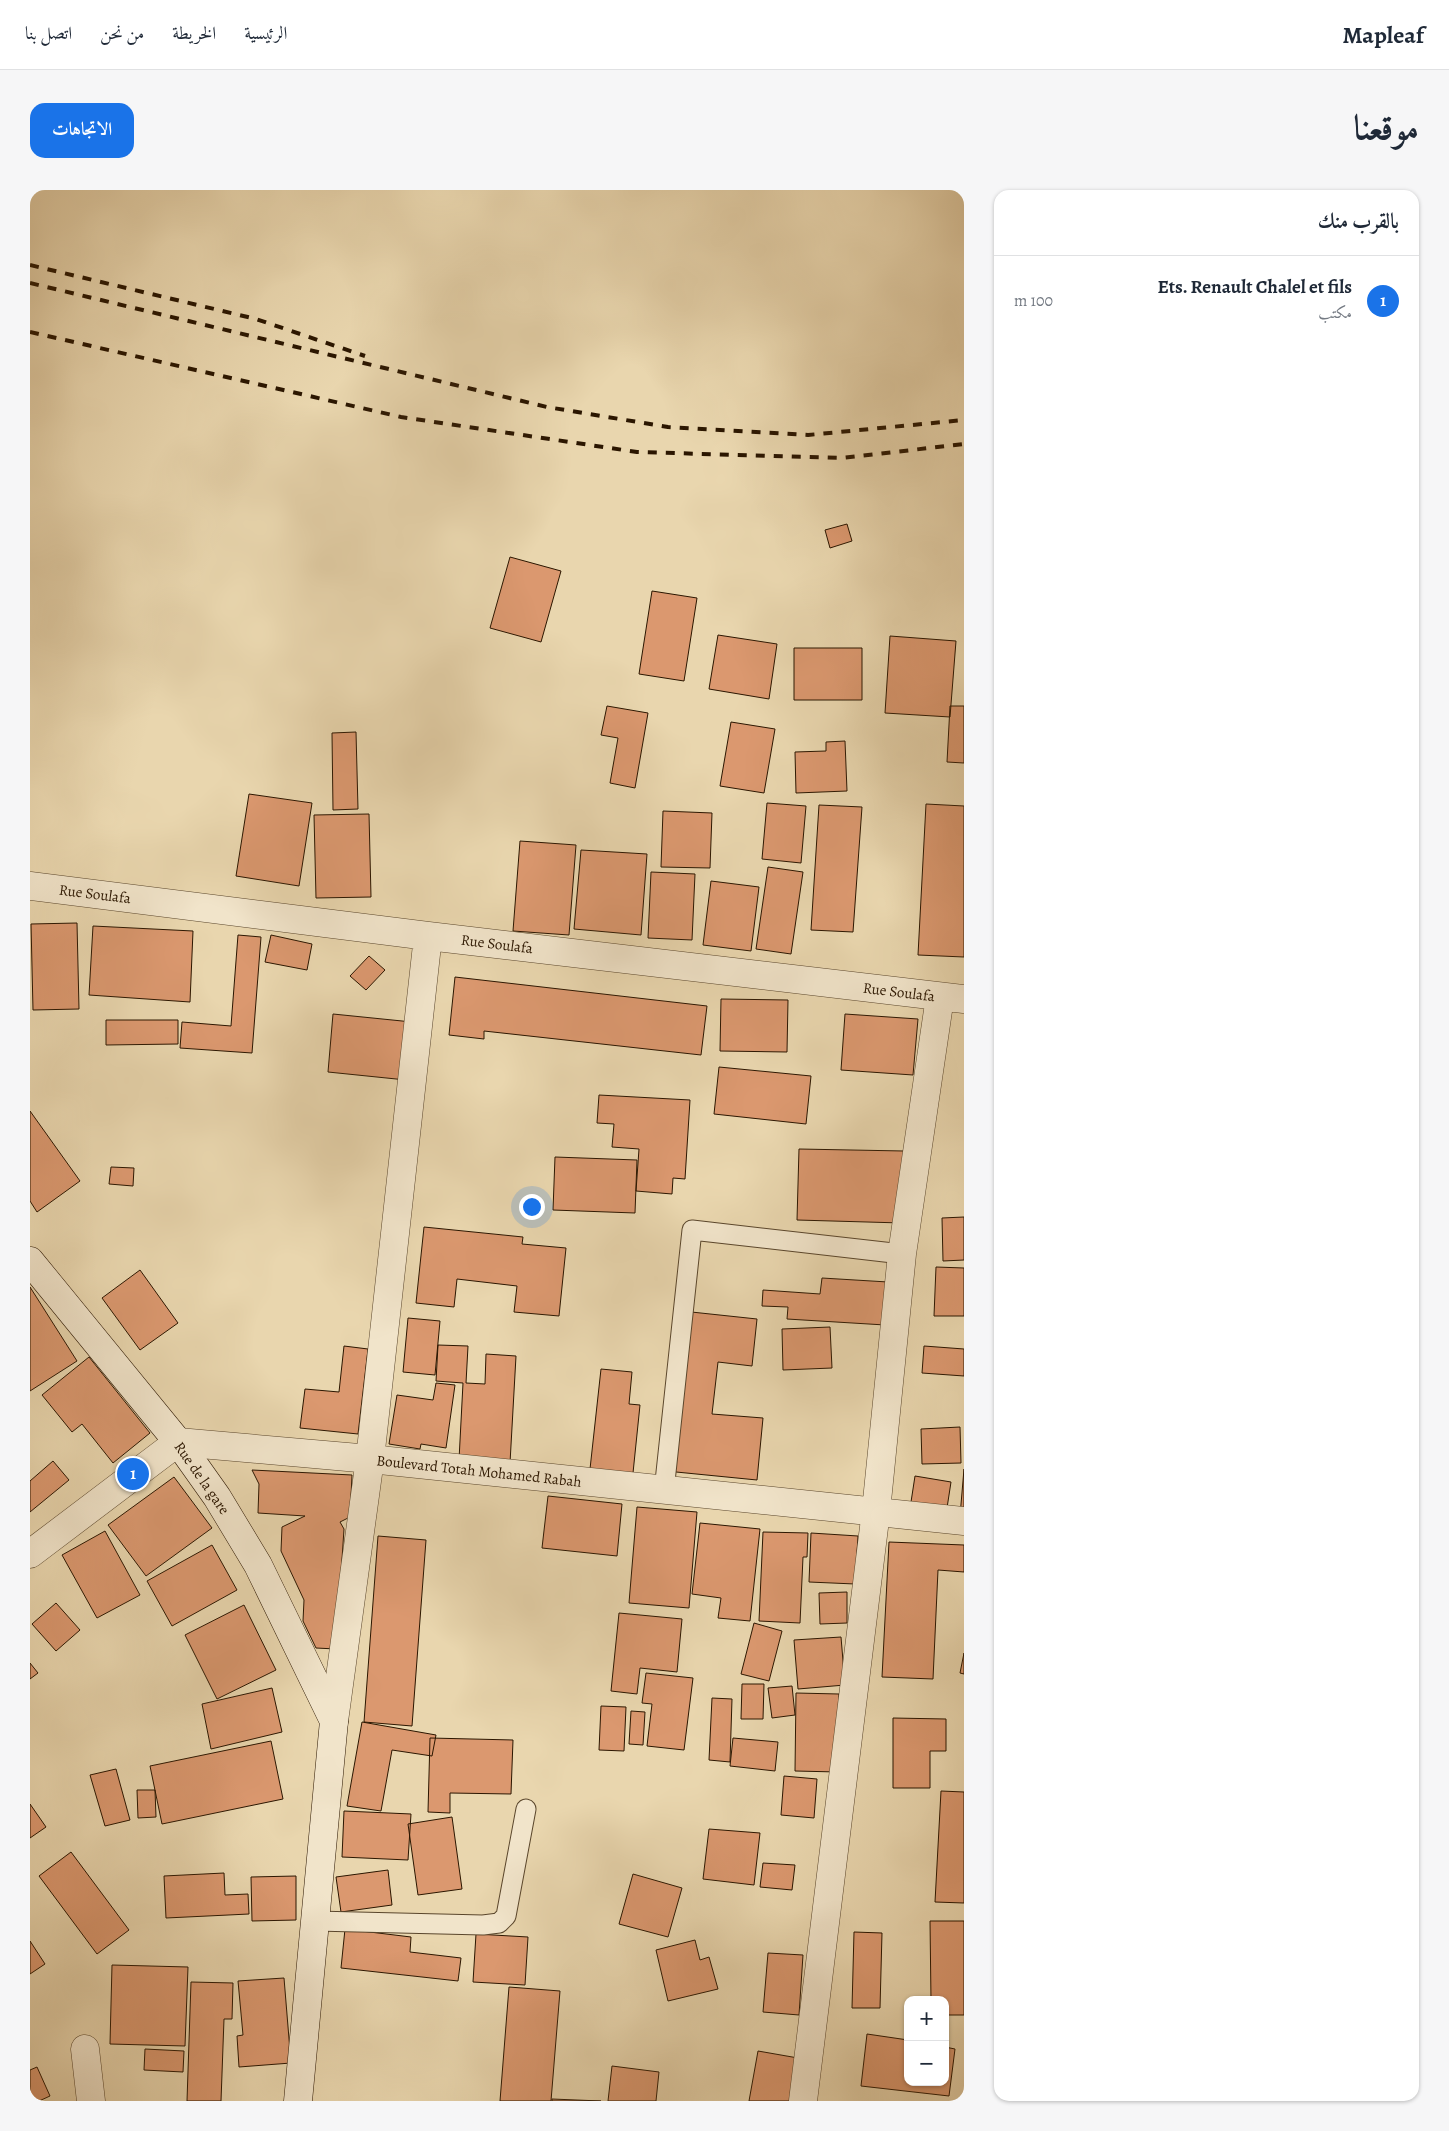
<!DOCTYPE html>
<html lang="ar">
<head>
<meta charset="utf-8">
<style>
  body { margin:0; font-family:Alegreya,Amiri,serif; background:#f6f6f7; color:#1f2937; direction:rtl }
  .controls { position:absolute; right:15px; bottom:15px; display:grid; overflow:hidden; border-radius:10px; box-shadow:0 1px 4px #0004 }
  .controls button { width:45px; height:45px; display:grid; place-items:center; padding:0; border:0; border-bottom:1px solid #e0e1e3; background:#fff; color:#1f2937; font:25px sans-serif }
  .you { position:absolute; left:501px; top:1016px; width:18px; height:18px; margin:-12px; border:4px solid #fff; border-radius:50%; background:#1a73e8; box-shadow:0 0 0 8px #1a73e833 }
  .badge { display:grid; place-items:center; width:32px; height:32px; border-radius:50%; background:#1a73e8; color:#fff; font-size:16px; font-weight:700 }
  .pin { position:absolute; translate:-50% -50%; border:2px solid #fff; box-shadow:0 1px 5px #0006 }
  .list { margin:0; padding:0; list-style:none }
  h2 { display:flex; justify-content:space-between; align-items:center; height:65px; margin:0; padding:0 20px; font-size:21px }
  h2 small { font-size:16px; font-weight:400; color:#747a83 }
  .list li { display:grid; grid-template-columns:32px 1fr auto; gap:15px; align-items:center; box-sizing:border-box; height:90px; padding:0 20px; border-top:1px solid #e0e1e3 }
  .list b { display:block; font-size:19px; white-space:nowrap }
  .list p { margin:0; font-size:16px; white-space:nowrap; color:#747a83 }
  .list em { font-size:16px; font-style:normal; color:#747a83 }
  .map { position:relative; flex:none; width:934px; height:1911px; overflow:hidden; direction:ltr; border-radius:15px }
  header { display:flex; align-items:center; gap:30px; box-sizing:border-box; height:70px; padding:0 25px; background:#fff; border-bottom:1px solid #e0e1e3 }
  header strong { font-size:24px }
  nav { display:flex; gap:28px; margin-inline-start:auto; font-size:18px }
  .intro { display:flex; align-items:center; justify-content:space-between; box-sizing:border-box; height:120px; padding:0 30px }
  h1 { margin:0; font-size:35px }
  .button { padding:12px 22px; border-radius:15px; background:#1a73e8; color:#fff; font-size:18px; font-weight:700 }
  main { display:flex; gap:30px; padding:0 30px }
  aside { flex:1; background:#fff; border-radius:15px; box-shadow:0 1px 4px #0004 }
  .map>svg:first-child { display:block }
</style>
</head>
<body>
<header>
<strong>Mapleaf</strong>
<nav><a>الرئيسية</a><a>الخريطة</a><a>من نحن</a><a>اتصل بنا</a></nav>
</header>
<div class="intro"><h1>موقعنا</h1><a class="button">الاتجاهات</a></div>
<main>
<aside>
<h2>بالقرب منك<small></small></h2>
<ul class="list">
<li><span class="badge">1</span><div><b>Ets. Renault Chalel et fils</b><p>مكتب</p></div><em>100 m</em></li>
</ul>
</aside>
<div class="map">
<svg width="934" height="1911" viewBox="0 0 934 1911">
  <rect width="100%" height="100%" fill="#e9d6ae"/>
  <filter id="stains"><feTurbulence type="fractalNoise" baseFrequency=".004" numOctaves="4"/><feColorMatrix values="0 0 0 0 .2 0 0 0 0 .09 0 0 0 0 .02 0 0 0 .5 -.17"/></filter>
  <radialGradient id="worn" r=".72"><stop offset=".6" stop-color="#630" stop-opacity="0"/><stop offset="1" stop-color="#630" stop-opacity=".3"/></radialGradient>
  <!-- building -->
  <path fill="#db986f" stroke="#2b1600" d="M817,334L822,351L800,358L795,340Z
    M480,367L531,381L511,452L460,438Z
    M622,401L667,408L654,491L609,484Z
    M688,445L747,454L739,509L679,499Z
    M860,446L926,451L920,527L855,523Z
    M764,458H832V510H764Z
    M577,516L618,523L605,598L580,593L588,548L571,545Z
    M920,516H934V573L917,572Z
    M701,532L745,539L734,603L690,596Z
    M326,542L328,619L303,620L302,543Z
    M815,551L817,601L766,603L765,562L796,561V552Z
    M219,604L282,613L269,696L206,686Z
    M737,613L776,616L771,673L732,669Z
    M896,614L934,616V767L888,765Z
    M789,615L832,617L823,742L781,740Z
    M633,621L682,623L680,678L631,677Z
    M339,624L341,707L286,708L284,625Z
    M490,651L546,655L539,745L483,741Z
    M551,660L617,664L611,745L544,739Z
    M738,677L773,682L761,764L726,759Z
    M621,682L665,684L662,750L618,748Z
    M681,691L729,697L721,761L673,755Z
    M47,733L49,819L3,820L1,734Z
    M63,736L163,741L160,812L59,805Z
    M208,745L231,747L222,863L150,858L152,832L201,836Z
    M241,745L282,754L277,780L235,772Z
    M339,766L355,780L336,800L320,786Z
    M425,787L677,816L671,865L454,841V849L419,845Z
    M691,809L758,810L757,862L690,861Z
    M303,824L382,832L376,890L298,882Z
    M815,824L888,829L883,885L811,880Z
    M76,830H148V854L76,855Z
    M689,877L781,886L776,934L684,924Z
    M569,905L660,910L655,989L643,988L642,1004L606,1001L609,959L582,957L584,934L567,933Z
    M0,921L50,991L7,1022L0,1011Z
    M769,959L874,961L872,1033L767,1030Z
    M525,967L607,970L605,1023L523,1020Z
    M81,977L104,978L103,996L79,994Z
    M934,1027V1070L913,1071L912,1028Z
    M394,1037L493,1047L492,1054L536,1058L529,1126L484,1122L487,1096L427,1089L424,1117L386,1113Z
    M906,1077L934,1078V1126H904Z
    M110,1080L148,1133L110,1160L72,1108Z
    M792,1088L858,1092L855,1135L757,1129L758,1117L732,1116L733,1100L790,1104Z
    M0,1097L47,1171L0,1201Z
    M652,1121L727,1129L722,1176L688,1172L682,1224L733,1228L727,1290L636,1281Z
    M378,1128L410,1131L405,1185L373,1182Z
    M800,1137L802,1178L753,1180L752,1139Z
    M408,1155L438,1156L436,1193L455,1194L456,1164L486,1166L480,1273L429,1270L433,1193L406,1191Z
    M314,1156L338,1159L328,1244L270,1238L275,1199L309,1202Z
    M894,1156L934,1159V1186L892,1183Z
    M59,1167L120,1243L83,1273L52,1234L42,1242L12,1205Z
    M571,1179L602,1182L599,1214L610,1215L603,1283L560,1279Z
    M406,1193L425,1195L416,1258L391,1254L390,1259L359,1254L367,1205L403,1210Z
    M930,1237L931,1273L892,1274L891,1239Z
    M23,1271L39,1290L0,1322V1291Z
    M934,1279V1326H930Z
    M222,1280L322,1285L320,1327L310,1332L314,1339L306,1459L286,1458L273,1431L274,1410L251,1361L252,1337L275,1326L228,1323L229,1294Z
    M885,1286L921,1292L917,1318L881,1312Z
    M144,1287L182,1338L116,1386L78,1335Z
    M518,1306L592,1314L587,1366L512,1358Z
    M607,1317L667,1322L659,1418L599,1413Z
    M670,1333L730,1339L720,1431L688,1428L691,1408L662,1404Z
    M75,1341L110,1405L67,1428L32,1365Z
    M733,1342L778,1343L777,1367H773L770,1433L729,1431Z
    M781,1343L828,1346L825,1394L779,1392Z
    M348,1346L396,1350L382,1536L334,1532Z
    M859,1352L934,1355V1382L908,1380L903,1489L852,1487Z
    M182,1355L207,1400L142,1436L117,1391Z
    M817,1402V1433L790,1434L789,1403Z
    M26,1413L50,1440L26,1461L2,1434Z
    M214,1415L246,1480L187,1509L155,1445Z
    M589,1423L652,1429L647,1482L610,1478L607,1504L581,1501Z
    M724,1433L752,1441L739,1491L711,1484Z
    M811,1447L815,1495L768,1499L764,1450Z
    M934,1463V1484L930,1483Z
    M0,1473L8,1483L0,1489Z
    M616,1483L663,1488L654,1560L617,1556L622,1514L612,1513Z
    M712,1494H734L733,1529H711Z
    M762,1496L765,1525L742,1528L738,1498Z
    M242,1498L252,1542L181,1559L172,1514Z
    M766,1503L809,1504L808,1582L765,1581Z
    M682,1508L702,1509L700,1572L679,1570Z
    M571,1516L596,1517L594,1561L569,1560Z
    M601,1521L615,1522L613,1555L599,1554Z
    M863,1528L916,1529V1561H900V1598H863Z
    M332,1532L406,1545L402,1566L362,1560L351,1621L317,1616Z
    M400,1548L483,1550L481,1604L420,1603V1623L398,1622Z
    M703,1548L748,1552L745,1581L700,1576Z
    M241,1551L253,1609L132,1634L120,1576Z
    M86,1579L100,1630L75,1636L60,1585Z
    M754,1586L787,1589L784,1628L751,1625Z
    M107,1600H125L126,1627L108,1628Z
    M911,1601L934,1602V1713L905,1712Z
    M0,1614L16,1637L0,1648Z
    M314,1621L381,1624L378,1670L312,1667Z
    M422,1627L432,1699L388,1705L378,1634Z
    M679,1639L730,1643L724,1695L673,1689Z
    M41,1662L99,1740L67,1764L9,1686Z
    M733,1673L765,1675L762,1700L730,1697Z
    M358,1680L362,1715L311,1722L306,1687Z
    M194,1683L195,1705L218,1704L219,1724L136,1728L134,1686Z
    M603,1684L652,1698L638,1747L589,1734Z
    M266,1686V1730L222,1731L221,1687Z
    M900,1731H934V1825H915V1810H901Z
    M315,1739L381,1747L380,1762L431,1768L428,1791L311,1778Z
    M824,1742L852,1743L850,1818H822Z
    M446,1744L498,1747L495,1795L443,1792Z
    M665,1750L670,1770L679,1767L688,1799L638,1811L626,1760Z
    M0,1751L15,1774L0,1784Z
    M738,1763L773,1765L769,1825L733,1822Z
    M82,1775L158,1777L155,1856L80,1854Z
    M254,1788L261,1873L209,1877L207,1846L213,1845L208,1791Z
    M161,1792L203,1793L202,1829H194L191,1911H157Z
    M479,1797L530,1801L521,1911H470Z
    M837,1844L878,1850V1892H915V1857L925,1859L919,1906L831,1896Z
    M115,1859L154,1861L153,1882L114,1880Z
    M728,1861L768,1868L760,1911H719Z
    M582,1876L629,1882L626,1911H578Z
    M7,1877L20,1906L9,1911H0V1880Z
    M522,1909L571,1911H522Z"/>
  <g fill="none" stroke-linecap="round" stroke-linejoin="round">
    <defs>
      <path id="service" d="M634,1301L662,1040L872,1064
        M285,1731L453,1735L469,1733L476,1726L496,1619"/>
      <path id="minor" d="M0,696L398,746L934,809
        M0,1364L148,1252L340,1269L934,1331
        M304,1531L340,1269L398,746
        M55,1859L61,1911
        M773,1911L846,1321L872,1064L910,807"/>
      <path id="secondary" d="M0,1071L148,1252L187,1307L228,1375L304,1531L268,1911"/>
    </defs>
    <!-- service casing -->
    <use href="#service" stroke="#5a462c" stroke-width="21"/>
    <!-- minor casing -->
    <use href="#minor" stroke="#5a462c" stroke-width="29"/>
    <!-- secondary casing -->
    <use href="#secondary" stroke="#2b1600" stroke-width="29"/>
    <!-- service -->
    <use href="#service" stroke="#f1e4ca" stroke-width="19"/>
    <!-- minor -->
    <use href="#minor" stroke="#f1e4ca" stroke-width="28"/>
    <!-- secondary -->
    <use href="#secondary" stroke="#f1e4ca" stroke-width="28"/>
    <!-- rail -->
    <path stroke="#2b1600" stroke-width="4" stroke-dasharray="9 9" stroke-linecap="butt" d="M0,75L226,129L335,166
      M0,93L517,217L638,237L778,245L934,230
      M0,142L371,227L607,262L812,268L934,254"/>
  </g>
  <g text-anchor="middle" stroke-width="4" stroke-linejoin="round" paint-order="stroke">
    <!-- street labels -->
    <g font-size="15" fill="#2b1600" stroke="#f1e4ca">
      <text transform="translate(65 704) rotate(7)" y="5">Rue Soulafa</text>
      <text transform="translate(467 754) rotate(7)" y="5">Rue Soulafa</text>
      <text transform="translate(869 802) rotate(7)" y="5">Rue Soulafa</text>
      <text transform="translate(449 1281) rotate(6)" y="5">Boulevard Totah Mohamed Rabah</text>
      <text transform="translate(172 1288) rotate(55)" y="5">Rue de la gare</text>
    </g>
  </g>
  <rect width="100%" height="100%" filter="url(#stains)"/>
  <rect width="100%" height="100%" fill="url(#worn)"/>
</svg>
<div class="controls">
<button>+</button>
<button>−</button>
</div>
<div class="you"></div>
<div class="pin badge" style="left:103px;top:1284px">1</div>
</div>
</main>
</body>
</html>
